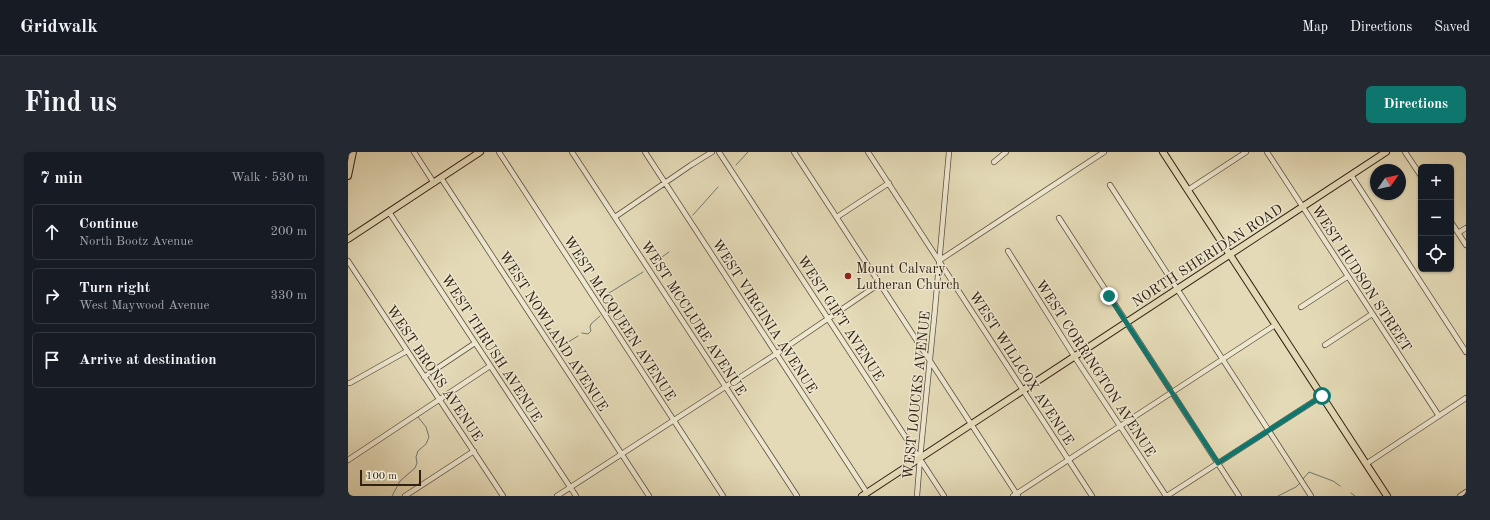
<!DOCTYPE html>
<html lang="en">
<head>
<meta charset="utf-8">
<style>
  body { margin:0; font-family:"Old Standard TT",serif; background:#242831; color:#f1f3f6 }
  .controls { position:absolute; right:12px; top:12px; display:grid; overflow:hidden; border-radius:6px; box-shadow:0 1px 3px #0004 }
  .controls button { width:36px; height:36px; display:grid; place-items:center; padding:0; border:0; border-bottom:1px solid #363941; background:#171b24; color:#f1f3f6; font:20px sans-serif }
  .compass { position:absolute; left:1022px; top:12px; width:36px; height:36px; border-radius:50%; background:#171b24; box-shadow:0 1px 3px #0004; rotate:56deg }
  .scale { position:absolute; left:12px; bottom:10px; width:61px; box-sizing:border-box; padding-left:4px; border:2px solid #312113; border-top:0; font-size:11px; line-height:14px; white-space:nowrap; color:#312113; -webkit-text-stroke:3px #ede7d0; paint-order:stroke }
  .stop { position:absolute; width:12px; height:12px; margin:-9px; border:3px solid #0f766e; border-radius:50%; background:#fff }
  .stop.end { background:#0f766e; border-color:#fff; box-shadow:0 1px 4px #0008 }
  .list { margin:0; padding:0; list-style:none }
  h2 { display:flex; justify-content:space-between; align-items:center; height:52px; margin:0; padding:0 16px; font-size:17px }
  h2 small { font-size:13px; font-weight:400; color:#9ea1a6 }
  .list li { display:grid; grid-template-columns:26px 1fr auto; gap:12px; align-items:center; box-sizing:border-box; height:56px; margin:0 8px 8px; padding:0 8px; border:1px solid #363941; border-radius:6px }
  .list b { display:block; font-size:15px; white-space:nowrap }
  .list p { margin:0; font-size:13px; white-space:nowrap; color:#9ea1a6 }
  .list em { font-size:13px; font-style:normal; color:#9ea1a6 }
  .icon { flex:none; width:22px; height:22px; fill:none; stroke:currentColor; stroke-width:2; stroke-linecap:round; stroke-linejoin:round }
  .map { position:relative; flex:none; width:1118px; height:344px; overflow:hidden; border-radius:6px }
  header { display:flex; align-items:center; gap:24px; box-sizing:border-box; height:56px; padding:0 20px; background:#171b24; border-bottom:1px solid #363941 }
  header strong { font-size:19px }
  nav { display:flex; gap:22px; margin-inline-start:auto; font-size:14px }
  .intro { display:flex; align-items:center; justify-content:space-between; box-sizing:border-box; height:96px; padding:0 24px }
  h1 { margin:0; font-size:28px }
  .button { padding:10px 18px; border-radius:6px; background:#0f766e; color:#fff; font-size:14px; font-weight:700 }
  main { display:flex; gap:24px; padding:0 24px }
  aside { flex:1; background:#171b24; border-radius:6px; box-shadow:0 1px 3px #0004 }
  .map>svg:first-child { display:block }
</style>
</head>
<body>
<header>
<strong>Gridwalk</strong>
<nav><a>Map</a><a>Directions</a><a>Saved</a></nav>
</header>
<div class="intro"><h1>Find us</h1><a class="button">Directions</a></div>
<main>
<aside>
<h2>7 min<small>Walk · 530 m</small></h2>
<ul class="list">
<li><svg class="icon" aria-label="ahead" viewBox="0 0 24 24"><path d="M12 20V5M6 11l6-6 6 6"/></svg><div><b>Continue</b><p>North Bootz Avenue</p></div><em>200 m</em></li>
<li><svg class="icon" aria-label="right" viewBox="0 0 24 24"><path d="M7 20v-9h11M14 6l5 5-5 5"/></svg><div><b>Turn right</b><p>West Maywood Avenue</p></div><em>330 m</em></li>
<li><svg class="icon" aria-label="arrive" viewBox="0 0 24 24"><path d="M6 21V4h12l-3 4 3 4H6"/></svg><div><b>Arrive at destination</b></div></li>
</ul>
</aside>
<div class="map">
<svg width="1118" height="344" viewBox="0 0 1118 344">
  <rect width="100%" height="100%" fill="#e4dab7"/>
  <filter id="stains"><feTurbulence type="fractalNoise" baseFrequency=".005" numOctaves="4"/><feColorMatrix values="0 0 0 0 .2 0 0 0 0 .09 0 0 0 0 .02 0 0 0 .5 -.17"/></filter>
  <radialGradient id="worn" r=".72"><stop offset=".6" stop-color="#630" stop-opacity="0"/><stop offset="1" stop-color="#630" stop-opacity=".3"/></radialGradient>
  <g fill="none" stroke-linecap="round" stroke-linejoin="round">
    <!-- stream -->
    <path stroke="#6e7c74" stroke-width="1" d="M388,13L400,0
      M345,63L370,35
      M304,112L321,100
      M253,146L295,120
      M234,181L240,182L243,179L242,175L243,172L252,164
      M217,192L230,184
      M955,327L961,320L985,329L992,334
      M1003,341L1007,344
      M44,344L52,329L67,316L69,311L68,305L70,299L78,292L81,285L78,275L70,265
      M930,344L948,335L952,331"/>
    <defs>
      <path id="minor" d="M66,0L86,31
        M151,0L375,344
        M224,0L449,344
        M297,0L519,341
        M371,0L596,344
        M446,0L670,344
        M520,0L744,344
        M919,0L1091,264
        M1057,0L1073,24
        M646,10L658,0
        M1003,23L1118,200
        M93,26L301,344
        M762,33L963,344
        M840,38L898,0
        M41,60L228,344
        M267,65L343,13L364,0
        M489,65L541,31
        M711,66L891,344
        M1103,70L1118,93
        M1110,81L1118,76
        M660,99L728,207L818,344
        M592,108L756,0
        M0,109L155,344
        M953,155L999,125
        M977,193L1024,162
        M76,225L127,191
        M0,231H2L59,199
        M0,308L142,214
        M1018,312L1118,246
        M57,344L126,299
        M209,344L428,202L531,132
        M569,344L572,306L587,157L601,0
        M665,344L927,173
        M819,344L974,244
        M1112,344L1118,340"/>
      <path id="major" d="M815,0L1039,344
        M0,24L5,0
        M0,87L132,0
        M514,344L1038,0"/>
    </defs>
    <!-- minor casing -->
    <use href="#minor" stroke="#5e4f3c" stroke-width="6"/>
    <!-- major casing -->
    <use href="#major" stroke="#312113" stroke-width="8"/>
    <!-- minor -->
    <use href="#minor" stroke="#ede7d0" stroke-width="4.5"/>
    <!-- major -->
    <use href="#major" stroke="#e4dab7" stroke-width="6"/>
  </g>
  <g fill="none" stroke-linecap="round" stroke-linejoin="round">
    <!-- route -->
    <path stroke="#0f766e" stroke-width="5" d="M761,144L870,311L974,244"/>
  </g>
  <!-- markers -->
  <circle fill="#8f2418" stroke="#ede7d0" stroke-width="1.5" cx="500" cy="124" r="4"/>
  <g text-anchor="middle" stroke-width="3" stroke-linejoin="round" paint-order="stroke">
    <!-- street labels -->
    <g font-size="14" fill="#312113" stroke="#ede7d0">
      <text transform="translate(859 103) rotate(-33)" y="5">NORTH SHERIDAN ROAD</text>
      <text transform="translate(1014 126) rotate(57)" y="5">WEST HUDSON STREET</text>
      <text transform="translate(417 164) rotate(57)" y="5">WEST VIRGINIA AVENUE</text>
      <text transform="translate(272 166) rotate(57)" y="5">WEST MACQUEEN AVENUE</text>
      <text transform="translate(346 166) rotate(57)" y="5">WEST MCCLURE AVENUE</text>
      <text transform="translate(493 166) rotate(57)" y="5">WEST GIFT AVENUE</text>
      <text transform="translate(206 179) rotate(57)" y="5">WEST NOWLAND AVENUE</text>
      <text transform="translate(144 196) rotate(57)" y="5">WEST THRUSH AVENUE</text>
      <text transform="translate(674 216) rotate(57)" y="5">WEST WILLCOX AVENUE</text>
      <text transform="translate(748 216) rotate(57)" y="5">WEST CORRINGTON AVENUE</text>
      <text transform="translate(87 221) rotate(56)" y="5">WEST BRONS AVENUE</text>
      <text transform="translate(568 243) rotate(-84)" y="5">WEST LOUCKS AVENUE</text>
    </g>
    <!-- poi labels -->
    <g font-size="14" fill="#312113" stroke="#ede7d0" text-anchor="start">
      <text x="508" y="121">Mount Calvary<tspan x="508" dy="16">Lutheran Church</tspan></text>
    </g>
  </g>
  <rect width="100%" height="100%" filter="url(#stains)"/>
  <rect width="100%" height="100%" fill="url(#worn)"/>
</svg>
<div class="controls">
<button>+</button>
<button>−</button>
<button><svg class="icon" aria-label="locate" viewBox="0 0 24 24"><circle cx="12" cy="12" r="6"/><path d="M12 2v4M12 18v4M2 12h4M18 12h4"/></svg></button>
</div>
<svg class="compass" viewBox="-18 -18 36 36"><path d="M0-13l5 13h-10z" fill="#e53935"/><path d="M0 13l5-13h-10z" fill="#9ea1a6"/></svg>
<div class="scale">100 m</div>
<div class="stop" style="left:974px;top:244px"></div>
<div class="stop end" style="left:761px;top:144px"></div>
</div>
</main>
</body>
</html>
